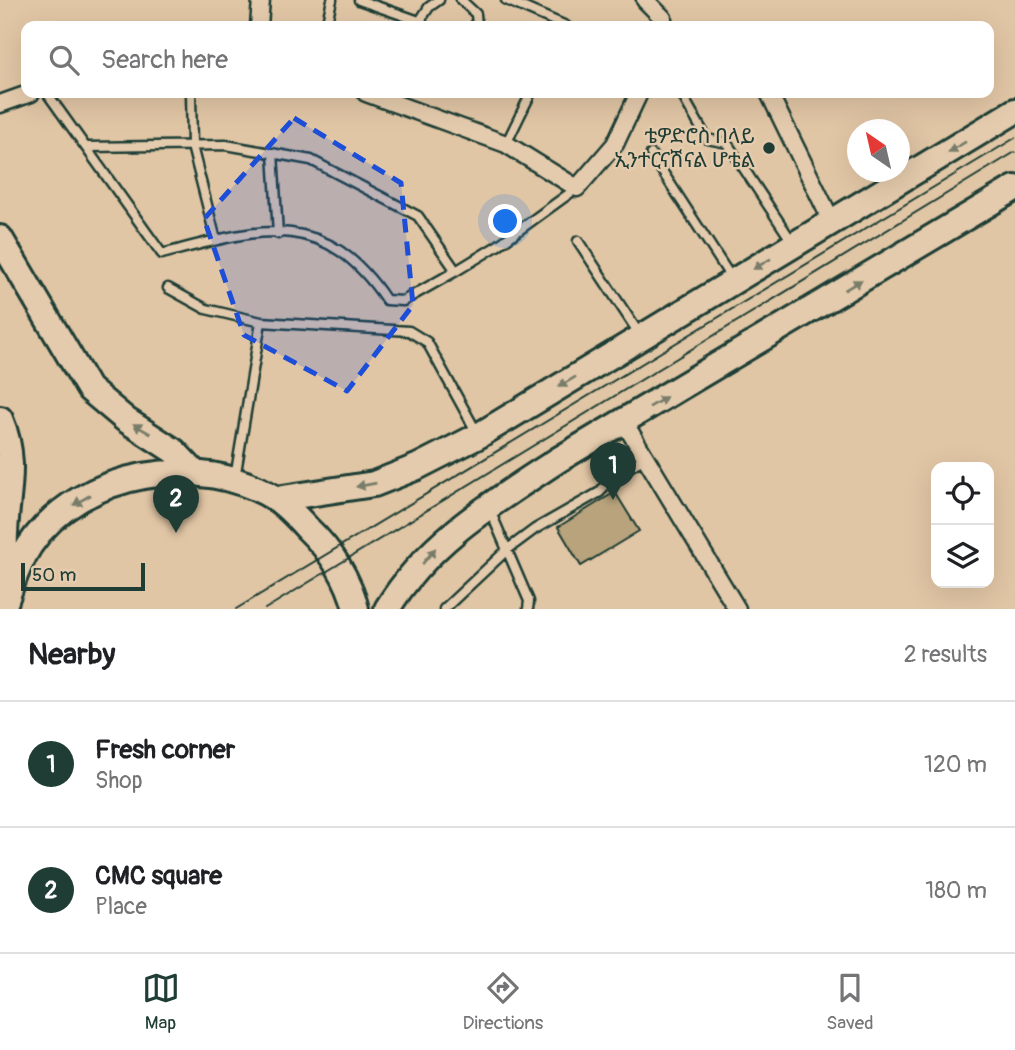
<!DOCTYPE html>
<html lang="en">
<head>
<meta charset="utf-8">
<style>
  body { margin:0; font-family:Pangolin,"Noto Sans Ethiopic",sans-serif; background:#f2f2f2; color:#202124 }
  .controls { position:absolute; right:21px; bottom:21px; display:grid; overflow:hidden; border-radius:14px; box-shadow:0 7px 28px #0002 }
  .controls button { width:63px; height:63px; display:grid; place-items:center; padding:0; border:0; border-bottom:2px solid #e0e0e0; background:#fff; color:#202124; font:35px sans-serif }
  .compass { position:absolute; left:847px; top:119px; width:63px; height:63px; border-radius:50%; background:#fff; box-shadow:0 7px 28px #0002; rotate:326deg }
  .scale { position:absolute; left:21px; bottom:18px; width:124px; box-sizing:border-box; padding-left:7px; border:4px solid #1f3d34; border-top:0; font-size:19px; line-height:24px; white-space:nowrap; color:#1f3d34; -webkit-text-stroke:5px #e5cbad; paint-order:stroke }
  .you { position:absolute; left:506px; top:222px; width:24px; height:24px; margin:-18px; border:5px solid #fff; border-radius:50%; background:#1a73e8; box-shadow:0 0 0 10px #1a73e833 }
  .badge { display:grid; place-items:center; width:46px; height:46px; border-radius:50%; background:#1f3d34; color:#fff; font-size:23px; font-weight:700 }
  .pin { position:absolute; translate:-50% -58px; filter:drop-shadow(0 2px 4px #0008) }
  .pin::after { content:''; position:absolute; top:37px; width:24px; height:21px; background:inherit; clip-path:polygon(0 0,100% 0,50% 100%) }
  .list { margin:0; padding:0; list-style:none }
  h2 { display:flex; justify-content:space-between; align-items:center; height:91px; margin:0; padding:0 28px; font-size:30px }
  h2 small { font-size:23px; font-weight:400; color:#757577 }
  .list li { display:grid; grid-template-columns:46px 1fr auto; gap:21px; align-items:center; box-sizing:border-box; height:126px; padding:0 28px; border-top:2px solid #e0e0e0 }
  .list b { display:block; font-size:26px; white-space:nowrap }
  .list p { margin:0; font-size:23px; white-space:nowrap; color:#757577 }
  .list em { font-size:23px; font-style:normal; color:#757577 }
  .icon { flex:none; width:38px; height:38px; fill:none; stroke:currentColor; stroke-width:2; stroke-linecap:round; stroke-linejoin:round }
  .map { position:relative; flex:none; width:1015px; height:609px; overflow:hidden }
  .search { position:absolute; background:#fff; box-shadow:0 7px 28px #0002; left:21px; right:21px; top:21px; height:77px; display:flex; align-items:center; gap:18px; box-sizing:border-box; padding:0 24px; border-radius:14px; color:#757577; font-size:26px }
  .sheet { height:343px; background:#fff }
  nav { display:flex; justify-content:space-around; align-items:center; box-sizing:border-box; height:98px; border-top:2px solid #e0e0e0; background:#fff; font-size:19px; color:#757577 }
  nav a { display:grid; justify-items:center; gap:4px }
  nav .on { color:#1f3d34 }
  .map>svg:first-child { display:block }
</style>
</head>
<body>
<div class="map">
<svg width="1015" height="609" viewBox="0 0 1015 609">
  <rect width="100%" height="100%" fill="#e1c6a5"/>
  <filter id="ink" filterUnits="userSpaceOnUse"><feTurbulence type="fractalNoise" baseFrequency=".0143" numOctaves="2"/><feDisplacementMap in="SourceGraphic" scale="14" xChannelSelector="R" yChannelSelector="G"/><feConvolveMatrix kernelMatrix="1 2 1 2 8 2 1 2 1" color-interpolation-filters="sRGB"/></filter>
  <g filter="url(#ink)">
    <!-- building -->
    <path fill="#b8a37b" stroke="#1f3d34" stroke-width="2" d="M615,492L639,531L581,566L558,527Z"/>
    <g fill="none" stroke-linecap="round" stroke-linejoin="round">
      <defs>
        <path id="service" d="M359,0L419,21L424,26
          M461,0L476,14L477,26
          M506,0L566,26
          M418,24L429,7L439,0
          M326,26L332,0
          M47,93L162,254C257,229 323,206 386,300L403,301L456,271L497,246L577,188
          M191,93L192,146L216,240
          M681,93L707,139L727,143L793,243
          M506,144L531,93
          M87,147L226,145L311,160L418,216L456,271
          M273,153L278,234
          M651,154L732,279
          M578,241L640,335
          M168,288L206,309L261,322L409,331L427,342L477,433
          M235,478L261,322
          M489,508L529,601L528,609
          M444,609L508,549L535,529L600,492L610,478L645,458"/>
        <path id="minor" d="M645,0L663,18L661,26
          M259,26L261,0
          M366,93L506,144L577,188L615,144L639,93
          M769,93L832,222
          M0,104L31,93
          M624,422L737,609"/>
        <path id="primary" d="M0,238L89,389L126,420L174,451L194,472
          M0,419C21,468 2,504 5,553C6,564 8,575 10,585
          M276,499L374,484L417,467L478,436L1015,111
          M3,609C10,588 18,564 30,545C81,470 201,451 276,499C287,506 298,518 307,528C331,551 348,576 356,609
          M387,609C428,541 494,502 558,460L1015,188"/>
      </defs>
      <!-- service casing -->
      <use href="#service" stroke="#1f3d34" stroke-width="13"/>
      <!-- minor casing -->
      <use href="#minor" stroke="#1f3d34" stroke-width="21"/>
      <!-- primary casing -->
      <use href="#primary" stroke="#1f3d34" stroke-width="30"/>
      <!-- service -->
      <use href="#service" stroke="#e5cbad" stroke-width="8"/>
      <!-- minor -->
      <use href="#minor" stroke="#e5cbad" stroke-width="16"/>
      <!-- primary -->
      <use href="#primary" stroke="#e5cbad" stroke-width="24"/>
      <!-- tram -->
      <path stroke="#1f3d34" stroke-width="2" d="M236,609L1015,138
        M265,609L1015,152"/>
    </g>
    <!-- one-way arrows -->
    <defs><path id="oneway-solid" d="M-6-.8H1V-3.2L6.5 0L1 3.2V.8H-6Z" transform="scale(1.75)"/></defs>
    <g fill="#787d6a">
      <use href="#oneway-solid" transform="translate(957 147) rotate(149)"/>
      <use href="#oneway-solid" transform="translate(762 264) rotate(149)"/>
      <use href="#oneway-solid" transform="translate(853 285) rotate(-31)"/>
      <use href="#oneway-solid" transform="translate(567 382) rotate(149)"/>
      <use href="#oneway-solid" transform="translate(658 402) rotate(-31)"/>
      <use href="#oneway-solid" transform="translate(142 429) rotate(-150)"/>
      <use href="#oneway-solid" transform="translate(366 485) rotate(170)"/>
      <use href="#oneway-solid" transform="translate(82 500) rotate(150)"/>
      <use href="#oneway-solid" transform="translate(429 556) rotate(-50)"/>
    </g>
  </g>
  <!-- marked area -->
  <path fill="#1d4ed8" fill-opacity="0.2" stroke="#1d4ed8" stroke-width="5" stroke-dasharray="14 9" stroke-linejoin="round" d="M294,118L401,183L413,305L347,391L244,335L204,219Z"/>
  <!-- markers -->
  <circle fill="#1f3d34" stroke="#e5cbad" stroke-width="2.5" cx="769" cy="148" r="7"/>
  <g text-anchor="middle" stroke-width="5" stroke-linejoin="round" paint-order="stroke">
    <!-- poi labels -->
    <g font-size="21" fill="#1f3d34" stroke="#e5cbad" text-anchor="end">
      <text x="755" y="143">ቴዎድሮስ በላይ<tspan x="755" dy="24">ኢንተርናሽናል ሆቴል</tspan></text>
    </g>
  </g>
</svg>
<div class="controls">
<button><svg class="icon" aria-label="locate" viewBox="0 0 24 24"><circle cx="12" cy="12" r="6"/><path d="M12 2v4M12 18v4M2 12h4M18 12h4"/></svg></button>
<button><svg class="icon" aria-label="layers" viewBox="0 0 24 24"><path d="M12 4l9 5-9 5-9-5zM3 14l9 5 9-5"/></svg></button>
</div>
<svg class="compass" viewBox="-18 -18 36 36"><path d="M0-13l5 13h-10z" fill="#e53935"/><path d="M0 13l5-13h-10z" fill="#757577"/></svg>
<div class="scale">50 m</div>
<div class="you"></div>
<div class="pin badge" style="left:613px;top:500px">1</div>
<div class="pin badge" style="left:176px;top:533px">2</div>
<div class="search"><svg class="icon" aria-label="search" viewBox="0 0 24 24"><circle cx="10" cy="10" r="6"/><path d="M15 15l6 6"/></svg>Search here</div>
</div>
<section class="sheet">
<h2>Nearby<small>2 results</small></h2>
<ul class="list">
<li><span class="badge">1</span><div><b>Fresh corner</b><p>Shop</p></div><em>120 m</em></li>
<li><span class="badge">2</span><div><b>CMC square</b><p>Place</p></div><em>180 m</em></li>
</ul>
</section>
<nav>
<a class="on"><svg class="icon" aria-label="map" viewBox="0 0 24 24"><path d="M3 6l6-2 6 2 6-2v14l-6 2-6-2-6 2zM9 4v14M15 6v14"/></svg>Map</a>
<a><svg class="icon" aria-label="directions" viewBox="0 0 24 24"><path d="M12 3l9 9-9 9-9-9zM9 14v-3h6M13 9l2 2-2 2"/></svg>Directions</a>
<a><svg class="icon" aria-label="saved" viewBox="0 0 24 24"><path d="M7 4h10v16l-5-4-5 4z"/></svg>Saved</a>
</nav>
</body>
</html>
